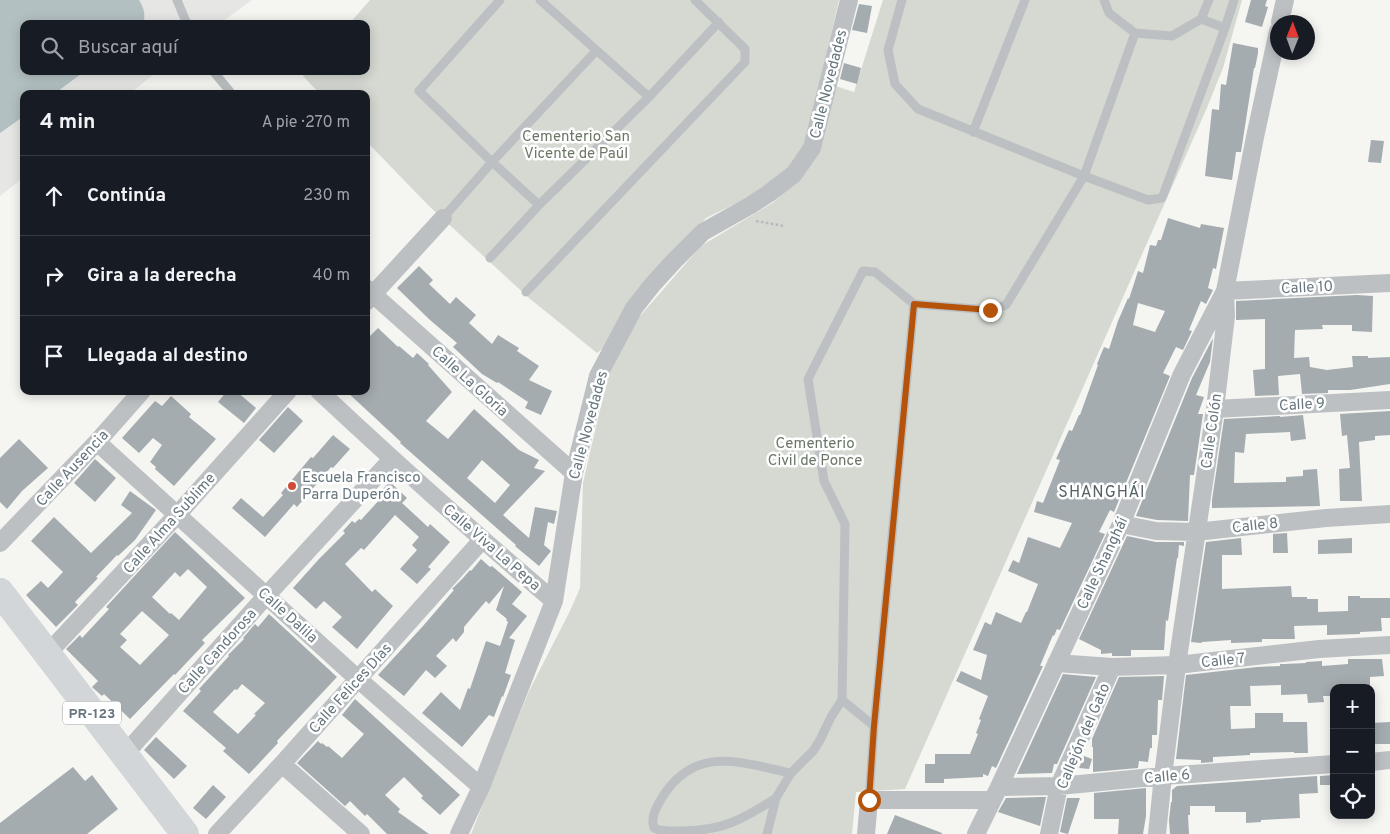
<!DOCTYPE html>
<html lang="es">
<head>
<meta charset="utf-8">
<style>
  body { margin:0; font-family:Overpass,sans-serif; background:#242831; color:#f1f3f6 }
  .controls { position:absolute; right:15px; bottom:15px; display:grid; overflow:hidden; border-radius:10px; box-shadow:0 2px 12px #0003 }
  .controls button { width:45px; height:45px; display:grid; place-items:center; padding:0; border:0; border-bottom:1px solid #363941; background:#171b24; color:#f1f3f6; font:25px sans-serif }
  .compass { position:absolute; left:1270px; top:15px; width:45px; height:45px; border-radius:50%; background:#171b24; box-shadow:0 2px 12px #0003; rotate:1deg }
  .stop { position:absolute; width:15px; height:15px; margin:-11px; border:4px solid #b45309; border-radius:50%; background:#fff }
  .stop.end { background:#b45309; border-color:#fff; box-shadow:0 1px 5px #0008 }
  .list { margin:0; padding:0; list-style:none }
  h2 { display:flex; justify-content:space-between; align-items:center; height:65px; margin:0; padding:0 20px; font-size:21px }
  h2 small { font-size:16px; font-weight:400; color:#9ea1a6 }
  .list li { display:grid; grid-template-columns:32px 1fr auto; gap:15px; align-items:center; box-sizing:border-box; height:80px; padding:0 20px; border-top:1px solid #363941 }
  .list b { display:block; font-size:19px; white-space:nowrap }
  .list em { font-size:16px; font-style:normal; color:#9ea1a6 }
  .icon { flex:none; width:28px; height:28px; fill:none; stroke:currentColor; stroke-width:2; stroke-linecap:round; stroke-linejoin:round }
  .map { position:relative; flex:none; width:1390px; height:834px; overflow:hidden }
  .search { position:absolute; background:#171b24; box-shadow:0 2px 12px #0003; left:20px; top:20px; width:350px; height:55px; display:flex; align-items:center; gap:12px; box-sizing:border-box; padding:0 18px; border-radius:10px; color:#9ea1a6; font-size:19px }
  .panel { position:absolute; background:#171b24; box-shadow:0 2px 12px #0003; left:20px; top:90px; width:350px; height:305px; border-radius:10px }
  .map>svg:first-child { display:block }
</style>
</head>
<body>
<div class="map">
<svg width="1390" height="834" viewBox="0 0 1390 834">
  <rect width="100%" height="100%" fill="#f5f5f2"/>
  <!-- built -->
  <path fill="#e6e6e5" d="M0,0H252L219,24H24V71H158L129,94H24V177L0,196Z"/>
  <!-- green -->
  <path fill="#d5d9d2" d="M370,0H839L804,151L790,167L765,189L706,218L628,302L605,347L597,353L529,298L430,207L366,141V94H320L303,76L307,71H366V24H349Z
    M883,0H1242L1223,68L1206,110L905,789L856,792L852,834H471L529,691L570,611L580,588L583,483L607,379L634,323L701,246L774,202L799,178L832,85L854,92Z"/>
  <!-- water -->
  <path fill="#b3c0c2" d="M0,0H139C144,8 146,15 143,24H24V71H85L54,94H24V116L0,133Z"/>
  <!-- building -->
  <path fill="#a4acb0" fill-rule="evenodd" d="M1251,0H1267L1265,6L1268,7L1262,27L1245,22Z
    M859,4L872,6L867,33L852,30Z
    M1233,43L1258,48V53L1255,68H1254L1241,152H1236L1232,180L1205,176L1212,109L1219,110L1221,84L1226,85Z
    M844,63L861,68L857,84L840,79Z
    M1371,140L1384,141L1381,163L1368,162Z
    M1168,218L1200,228L1201,224L1224,228L1216,269L1213,268L1208,288L1213,290L1206,304L1201,301L1189,330L1192,331L1183,350L1176,347L1163,373L1170,376L1114,512L1110,510L1099,532L1105,534L1060,630L1057,629L1054,636L1053,635L1040,666H1043L996,768L992,766L988,776L983,774V777L944,779V783H925V764H935V754H970L978,734L976,733L981,720L979,719L988,696L956,681L961,671L981,680L987,655L973,650L985,622L991,625L996,612L1021,623L1026,612H1027L1038,584L1008,571L1013,560L1019,563L1028,537L1060,548L1072,523L1034,512L1037,501L1043,503L1060,460L1056,459L1069,430L1072,431L1079,415H1080L1098,365L1097,364L1104,347L1109,349L1118,321L1128,298L1129,299L1138,271L1143,273L1150,245L1156,246L1158,240H1161ZM1138,303L1165,311L1155,332L1133,325Z
    M419,266L433,280L429,284L450,304L456,297L476,315L469,323L492,344L498,335L519,348L517,351L539,366L529,380L552,391L541,415L525,408L528,402L498,382L497,383L482,374L453,347L457,343L430,320L397,288Z
    M1357,295L1373,296L1372,332L1352,331V325H1322L1323,329L1295,330L1294,358L1309,357L1310,367L1327,370L1353,367L1352,356H1368V358L1390,357V384L1350,390H1328V393L1302,394L1300,374L1278,376L1279,395L1255,396L1253,370L1265,369V319L1236,320V301Z
    M378,328L398,347L399,346L413,358L417,353L429,364L428,365L452,392L426,421L448,439L474,409L519,450L539,460L534,468L545,471L503,515L529,538L535,507L557,511L554,524L548,522L544,545L551,551L539,566L515,546L516,545L400,443L401,442L346,391H366V340ZM482,460L510,485L495,503L467,478Z
    M1213,338L1210,362L1196,395L1204,397L1198,414H1203L1194,475H1190L1188,521L1157,520L1136,516L1192,378Z
    M227,391H236L256,408L244,423L218,402Z
    M171,396L191,414L189,417L216,439L174,486L155,469L156,467L150,462L162,445L153,438L139,453L122,438L155,401L162,406Z
    M288,407L303,421L274,453L259,440Z
    M1390,411V435L1375,436V440L1359,442L1362,501H1340L1339,469L1350,468L1347,435L1342,436L1340,414Z
    M1303,415L1306,439L1291,441L1290,432L1246,434L1244,453L1235,452L1234,483L1286,482V477L1303,476V470L1317,469L1320,506L1212,508V500L1224,419L1280,416V417Z
    M333,435L350,449L333,468L331,467L297,507L294,504L265,537L232,508L241,498L263,517L283,495L281,493L311,457L313,458Z
    M19,439L48,468L22,491L7,509L0,502V458Z
    M95,459L116,478L95,502L74,483Z
    M390,482L407,498L402,503L428,527L430,524L450,542L428,567L431,569L417,584L400,569L417,550L412,545L419,537L395,515L364,550L361,548L345,564L372,592L375,589L393,606L357,649L332,627L342,617L324,601L316,609L293,588L319,559L345,533L343,531L352,521L355,523L359,519L361,520L381,498L377,495Z
    M130,491L156,510L135,540L118,556L117,555L96,577L98,578L75,602L78,605L56,627L26,595L41,581L48,588L63,572L31,541L54,517L91,553L132,513L121,505Z
    M175,532L245,598L202,640L205,643L175,675L174,674L130,719L104,694L102,696L93,688L92,687L98,681L66,649L80,635L82,638L109,609L106,607ZM188,569L207,587L179,620L171,613L170,614L152,597L175,572L180,577ZM142,611L169,635L140,665L120,647L127,640L120,634Z
    M1287,533L1288,553H1273V534Z
    M1127,536L1156,542H1184V546L1179,545L1178,558H1177L1168,621L1166,620L1164,650H1131V656H1112V653L1101,654V650L1079,639Z
    M1241,538L1242,555H1222V589L1291,586L1292,597H1307V599H1318V612L1348,611V596H1360V598H1390V618H1381L1382,631L1360,632V634L1327,635V625L1294,626L1295,639H1262V642L1231,643V640L1202,642L1201,643L1191,642L1206,542Z
    M1352,538V553L1318,554V540Z
    M481,559L490,567L492,566L522,592L512,604L527,616L509,638L515,640L505,673L511,675L503,697L502,696L494,717L489,715L462,747L422,713L441,692L460,710L468,688L470,689L486,641L500,646L508,622L506,620L507,619L496,610L504,586L489,604L486,601L464,627V632L456,642L453,638L436,656L447,666L435,678L426,670L404,696L378,675L423,626L454,590L452,589L463,578L470,570L471,571Z
    M269,614L337,677L277,741L278,743L249,774L223,751L226,748L183,711L201,691L199,689L229,656L228,655L244,639L243,638L255,624L258,627ZM242,684L265,703L254,714L256,715L238,734L213,712L235,689L237,690Z
    M1348,659H1382L1384,676L1370,677V688H1334V696H1323L1324,702L1308,703L1307,694L1281,695V685L1250,686L1251,706H1230L1231,729L1255,728V713H1283V722H1307L1308,753H1294V752L1250,753V755L1213,757V762L1201,763V760L1176,759L1186,675L1257,667L1280,666V664H1285L1306,663V662L1322,661V666L1348,664Z
    M1063,674L1096,677L1057,764H1054L1052,773L1017,774Z
    M1164,676L1162,700H1158L1157,735H1152V748H1150L1148,762L1139,761L1138,768L1093,772V747H1092V739L1119,677Z
    M355,699L460,795L440,815L421,798L423,796L404,777L385,795L400,809L398,812L429,834H387L367,814L365,816L350,801L345,806L297,763L318,741L321,744L322,743L327,747L328,746L342,758L364,734L342,715Z
    M1390,722V744H1371V723Z
    M156,737L187,766L174,779L144,750Z
    M1084,756L1092,759L1089,769L1079,768Z
    M73,767L85,781L92,775L118,809L87,834H0V823Z
    M1334,775V785H1320V776Z
    M1317,776L1318,793L1299,794L1300,818L1261,820V822L1246,823V812H1215V806H1190V815H1188L1189,834H1170L1169,820L1171,802H1172V790L1177,786Z
    M213,785L226,797L206,819L193,808Z
    M1146,788V816L1143,834H1118L1119,819H1094V793Z
    M1041,797H1046L1040,826L998,812L1006,798Z
    M1067,798H1080L1068,834L1060,832Z
    M895,815L942,833V834H887Z"/>
  <g fill="none" stroke-linecap="round" stroke-linejoin="round">
    <!-- path -->
    <path stroke="#b6b9bb" stroke-width="2.5" stroke-dasharray="2.5 2.5" stroke-linecap="butt" d="M756,221L784,226"/>
    <!-- lane -->
    <path stroke="#bcc0c3" stroke-width="9" d="M177,0L187,24
      M500,0L419,91L492,162L539,205
      M540,0L649,97
      M902,0L888,50L895,84L918,109L1084,176L1148,200L1162,198L1225,28L1234,0
      M1104,0L1109,13L1135,33L1172,36L1201,19L1209,0
      M1201,19L1225,28
      M213,71L232,94
      M973,132L1025,0
      M443,218L492,162L596,51
      M490,258L539,205L649,97L719,22
      M526,292L745,62V49L695,0
      M914,304L990,310L1006,305L1084,176L1135,33
      M842,700L874,726
      M776,798C742,820 722,831 681,831C672,831 663,832 654,828C650,817 657,806 663,796C697,744 741,763 791,773L813,751L820,740L831,717L842,700L845,524L824,481L808,379L863,271L875,272L914,304L874,726L869,800
      M767,834L776,798L791,773"/>
    <!-- street -->
    <path stroke="#bcc0c3" stroke-width="18" d="M1280,22L1285,0
      M366,288L574,473
      M366,302L443,218
      M319,391C396,463 474,533 554,601
      M1215,409L1390,400
      M97,442L358,679L481,787
      M1121,524L1156,531L1196,532L1326,518L1390,514
      M0,543L97,442L142,391
      M48,653L177,515L288,391
      M1056,663L1112,667L1177,665L1319,649L1390,645
      M124,755L267,595L392,459
      M1371,762L1390,760
      M282,764L361,834
      M999,787L1059,786L1163,776L1334,764
      M217,834L282,764L482,540
      M459,834L481,787L554,601L574,473L598,376L634,308L653,284L675,260L703,232L751,205L768,194L794,174L812,148L849,0
      M866,834L869,800H992
      M976,834L999,787L1121,524L1182,374L1225,291L1390,283
      M1049,834L1059,786L1112,667
      M1157,834L1163,776L1177,665L1215,409L1226,316L1225,291L1255,137L1278,31"/>
    <!-- primary -->
    <path stroke="#d2d6d9" stroke-width="28" d="M0,592L185,834"/>
  </g>
  <g fill="none" stroke-linecap="round" stroke-linejoin="round">
    <!-- route -->
    <path stroke="#b45309" stroke-width="6" d="M869,800L874,726L914,304L990,310"/>
  </g>
  <!-- markers -->
  <circle fill="#cd4c3a" stroke="#fff" stroke-width="2" cx="292" cy="486" r="5"/>
  <g text-anchor="middle" stroke-width="5" stroke-linejoin="round" paint-order="stroke">
    <!-- shield labels -->
    <rect fill="#fff" stroke="#95a0a5" stroke-width="1" x="63" y="701.5" width="58" height="23" rx="4"/>
    <g font-size="14" font-weight="bold" fill="#68777f">
      <text x="92" y="718">PR-123</text>
    </g>
    <!-- street labels -->
    <g font-size="15" fill="#68777f" stroke="#fff">
      <text transform="translate(828 84) rotate(-76)" y="5">Calle Novedades</text>
      <text transform="translate(1307 287) rotate(-3)" y="5">Calle 10</text>
      <text transform="translate(470 381) rotate(42)" y="5">Calle La Gloria</text>
      <text transform="translate(1302 404) rotate(-3)" y="5">Calle 9</text>
      <text transform="translate(588 425) rotate(-75)" y="5">Calle Novedades</text>
      <text transform="translate(1211 431) rotate(-82)" y="5">Calle Colón</text>
      <text transform="translate(72 468) rotate(-47)" y="5">Calle Ausencia</text>
      <text transform="translate(169 523) rotate(-48)" y="5">Calle Alma Sublime</text>
      <text transform="translate(1255 525) rotate(-6)" y="5">Calle 8</text>
      <text transform="translate(492 547) rotate(41)" y="5">Calle Viva La Pepa</text>
      <text transform="translate(1102 563) rotate(-65)" y="5">Calle Shanghái</text>
      <text transform="translate(288 615) rotate(42)" y="5">Calle Dalila</text>
      <text transform="translate(217 651) rotate(-48)" y="5">Calle Candorosa</text>
      <text transform="translate(1223 660) rotate(-6)" y="5">Calle 7</text>
      <text transform="translate(350 688) rotate(-48)" y="5">Calle Felices Días</text>
      <text transform="translate(1083 736) rotate(-67)" y="5">Callejón del Gato</text>
      <text transform="translate(1167 776) rotate(-5)" y="5">Calle 6</text>
    </g>
    <!-- park labels -->
    <g font-size="15" fill="#6b7766" stroke="#fff">
      <text x="576" y="141">Cementerio San<tspan x="576" dy="17">Vicente de Paúl</tspan></text>
      <text x="815" y="448">Cementerio<tspan x="815" dy="17">Civil de Ponce</tspan></text>
    </g>
    <!-- poi labels -->
    <g font-size="15" fill="#68777f" stroke="#fff" text-anchor="start">
      <text x="302" y="482">Escuela Francisco<tspan x="302" dy="17">Parra Duperón</tspan></text>
    </g>
    <!-- neighbourhood labels -->
    <g font-size="16" letter-spacing="1" fill="#556065" stroke="#fff">
      <text x="1102" y="497">SHANGHÁI</text>
    </g>
  </g>
</svg>
<div class="controls">
<button>+</button>
<button>−</button>
<button><svg class="icon" aria-label="locate" viewBox="0 0 24 24"><circle cx="12" cy="12" r="6"/><path d="M12 2v4M12 18v4M2 12h4M18 12h4"/></svg></button>
</div>
<svg class="compass" viewBox="-18 -18 36 36"><path d="M0-13l5 13h-10z" fill="#e53935"/><path d="M0 13l5-13h-10z" fill="#9ea1a6"/></svg>
<div class="stop" style="left:869px;top:800px"></div>
<div class="stop end" style="left:990px;top:310px"></div>
<div class="search"><svg class="icon" aria-label="search" viewBox="0 0 24 24"><circle cx="10" cy="10" r="6"/><path d="M15 15l6 6"/></svg>Buscar aquí</div>
<section class="panel">
<h2>4 min<small>A pie · 270 m</small></h2>
<ul class="list">
<li><svg class="icon" aria-label="ahead" viewBox="0 0 24 24"><path d="M12 20V5M6 11l6-6 6 6"/></svg><div><b>Continúa</b></div><em>230 m</em></li>
<li><svg class="icon" aria-label="right" viewBox="0 0 24 24"><path d="M7 20v-9h11M14 6l5 5-5 5"/></svg><div><b>Gira a la derecha</b></div><em>40 m</em></li>
<li><svg class="icon" aria-label="arrive" viewBox="0 0 24 24"><path d="M6 21V4h12l-3 4 3 4H6"/></svg><div><b>Llegada al destino</b></div></li>
</ul>
</section>
</div>
</body>
</html>
